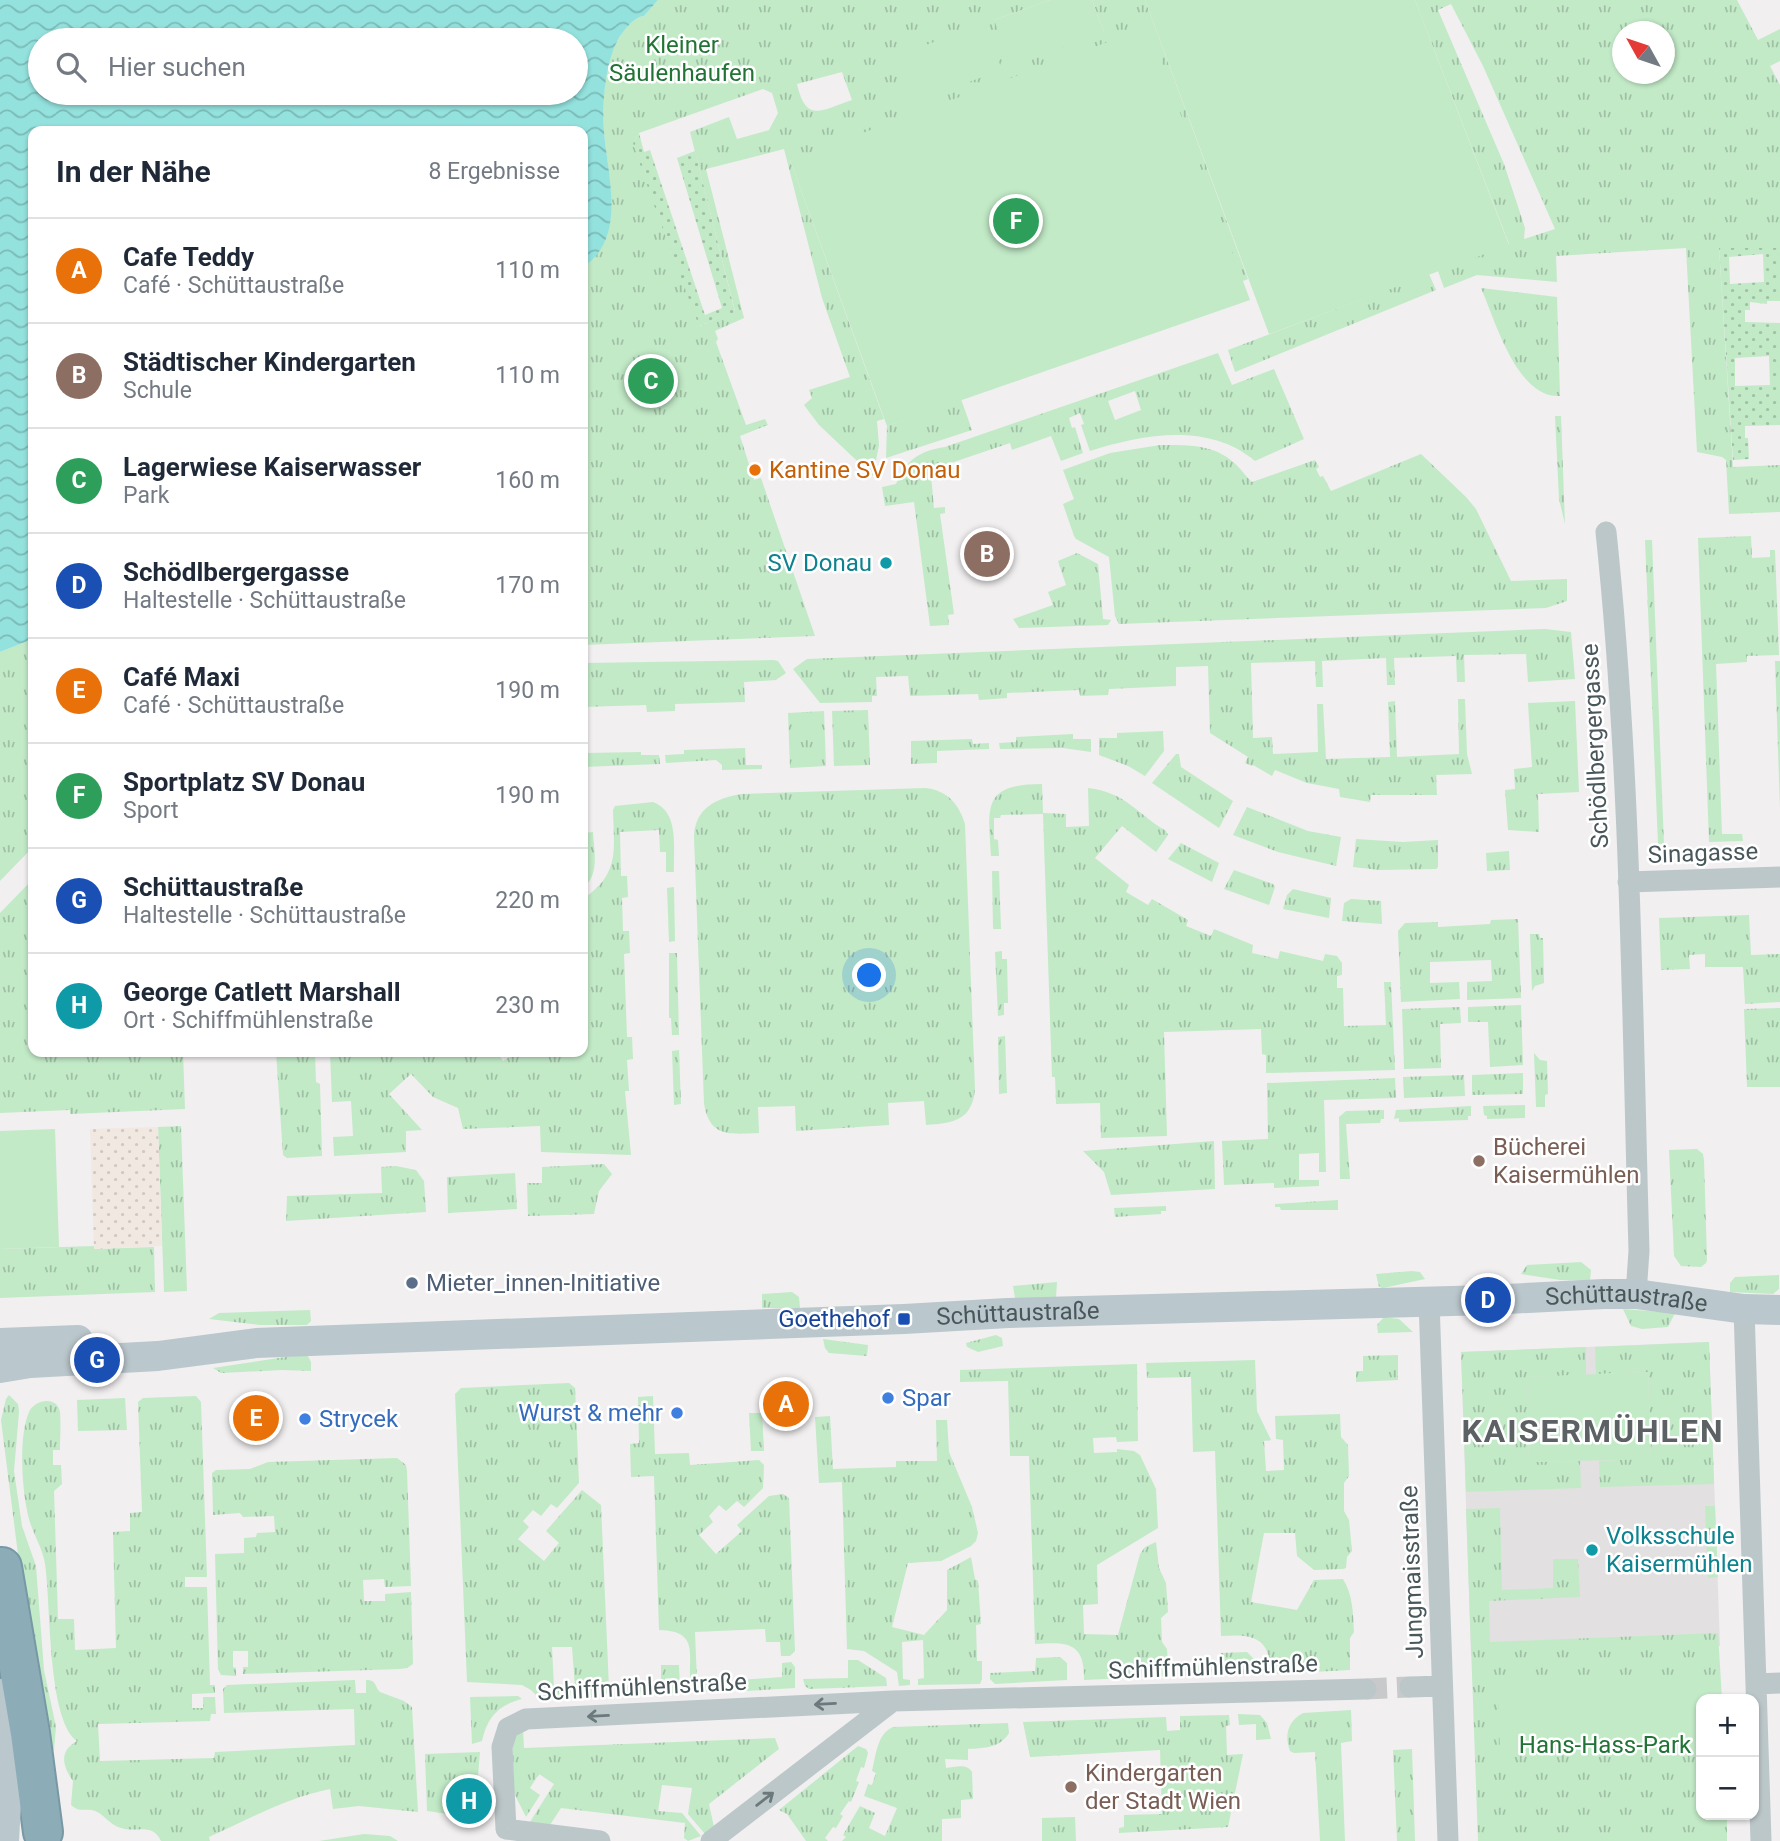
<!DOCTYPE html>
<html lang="de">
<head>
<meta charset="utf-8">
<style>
  body { margin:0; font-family:Roboto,sans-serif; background:#f6f6f7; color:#1f2937 }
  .controls { position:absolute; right:21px; bottom:21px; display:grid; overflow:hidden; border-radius:14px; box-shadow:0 2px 5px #0004 }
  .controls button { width:63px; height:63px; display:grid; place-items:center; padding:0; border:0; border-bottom:2px solid #e0e1e3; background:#fff; color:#1f2937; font:35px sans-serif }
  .compass { position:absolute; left:1612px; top:21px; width:63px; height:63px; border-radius:50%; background:#fff; box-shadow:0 2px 5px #0004; rotate:310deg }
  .you { position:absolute; left:870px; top:976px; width:24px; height:24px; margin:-18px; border:5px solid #fff; border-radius:50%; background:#1a73e8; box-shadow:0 0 0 10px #1a73e833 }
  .badge { display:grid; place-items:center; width:46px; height:46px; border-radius:50%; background:#2c9dce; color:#fff; font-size:23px; font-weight:700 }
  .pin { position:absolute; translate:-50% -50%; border:4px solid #fff; box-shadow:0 2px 7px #0006 }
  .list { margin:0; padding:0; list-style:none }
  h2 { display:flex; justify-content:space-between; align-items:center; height:91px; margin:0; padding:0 28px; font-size:30px }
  h2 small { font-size:23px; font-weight:400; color:#747a83 }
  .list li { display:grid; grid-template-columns:46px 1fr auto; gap:21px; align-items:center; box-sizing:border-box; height:105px; padding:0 28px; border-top:2px solid #e0e1e3 }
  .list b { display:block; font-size:26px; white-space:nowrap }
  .list p { margin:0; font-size:23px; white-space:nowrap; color:#747a83 }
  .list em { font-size:23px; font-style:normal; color:#747a83 }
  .icon { flex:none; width:38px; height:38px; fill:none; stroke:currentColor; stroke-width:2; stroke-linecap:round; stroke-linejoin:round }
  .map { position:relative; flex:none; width:1780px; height:1841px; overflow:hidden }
  .search { position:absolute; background:#fff; box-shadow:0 2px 5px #0004; left:28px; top:28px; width:560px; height:77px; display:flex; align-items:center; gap:18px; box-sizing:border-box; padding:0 24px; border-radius:38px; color:#747a83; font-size:26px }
  .panel { position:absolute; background:#fff; box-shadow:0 2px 5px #0004; left:28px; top:126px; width:560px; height:931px; border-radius:14px }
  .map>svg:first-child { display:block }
</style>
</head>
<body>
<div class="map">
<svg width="1780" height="1841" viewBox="0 0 1780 1841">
  <defs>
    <pattern id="grass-tufts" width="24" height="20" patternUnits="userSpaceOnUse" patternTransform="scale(1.75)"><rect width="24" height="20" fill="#c2eac7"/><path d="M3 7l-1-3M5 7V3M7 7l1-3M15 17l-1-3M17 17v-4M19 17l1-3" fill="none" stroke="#a0c0a5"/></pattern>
    <pattern id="sand-dots" width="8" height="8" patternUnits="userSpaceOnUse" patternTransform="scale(1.75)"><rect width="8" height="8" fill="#f1e8e1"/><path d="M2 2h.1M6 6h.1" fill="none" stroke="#d0c9c3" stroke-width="1.8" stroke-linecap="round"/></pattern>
    <pattern id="garden-dots" width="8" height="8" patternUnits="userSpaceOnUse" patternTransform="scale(1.75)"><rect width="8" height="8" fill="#c2eac7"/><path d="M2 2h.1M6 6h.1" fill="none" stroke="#a0c0a5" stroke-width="1.8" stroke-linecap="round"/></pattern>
    <pattern id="water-waves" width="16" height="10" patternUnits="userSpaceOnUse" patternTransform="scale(1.75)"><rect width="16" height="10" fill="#94e2de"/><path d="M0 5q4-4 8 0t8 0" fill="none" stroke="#7bbab7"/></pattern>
  </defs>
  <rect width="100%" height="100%" fill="#f1eff0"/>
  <!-- education -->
  <path fill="#e2e0e1" d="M1709,1342L1720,1646L1471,1655L1461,1352Z"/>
  <!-- grass -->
  <path fill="url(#grass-tufts)" fill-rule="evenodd" d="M658,0H1050L994,20L1104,32L1092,0H1145L1248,279L1243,281L790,160L884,419L877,421L879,445L873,476L819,425L804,405L812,398L809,390L850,377L822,298L784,149L706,169L744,318L715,331L718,339L716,342L746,425L765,419L768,425L740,436L754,480L761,478L815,636L583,645V267C627,235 607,176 604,131C602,101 604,62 620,36C626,28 634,17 644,16ZM842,72L852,100C822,110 806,124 797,84ZM763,89L772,93L778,113L769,130L737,139L729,117L690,132L735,311L700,326L633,143L639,133Z
    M1415,0H1737L1758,40L1780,29V61L1770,66L1780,85V248H1719L1733,467L1780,465V512L1729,514L1726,460L1722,457L1697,452L1686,248L1556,256L1557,282L1477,275L1444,288L1438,271L1509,244ZM1451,4L1483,66L1555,229L1524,239L1525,228L1504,164L1438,10ZM1622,32H1664V74H1622Z
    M1429,274L1436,290L1235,372L1228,350Z
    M1481,288L1557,297L1560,396C1517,399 1495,320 1481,288Z
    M1218,353L1232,385L1274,369L1304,439L1255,461C1209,422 1143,434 1090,451L1081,425L1084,424L1080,413L1069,418L1072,428L1075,427L1083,453L1061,461L1051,436L1012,450L1010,443L939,467V473L931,475L934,508L945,507V513L940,514L954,614L948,615L949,625L930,626L914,502L885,506L882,487L896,484C906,460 919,451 945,447ZM1135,391L1141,410L1115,420L1108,401Z
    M961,399L972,430L886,458L887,426Z
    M1555,416H1561L1565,524L1559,499Z
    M1160,445C1185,445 1212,444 1232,461C1240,467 1245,476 1252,482L1315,460L1319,467L1316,469L1320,477L1323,476L1331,491L1421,454L1466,497L1476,509L1511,581L1567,579V601L1546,608L1119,624L1115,616L1109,557L1076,539L1074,536L1063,504L1074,499L1063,470L1110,453Z
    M1751,536L1752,558L1770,557V550H1775L1779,655L1747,656V662L1716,664L1722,834H1742L1743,841L1709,842L1698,538Z
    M1645,540H1652L1664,844H1658Z
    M1077,553L1098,564L1103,619L1111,620L1108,625L1019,628L1013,619L1053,605L1048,592L1066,585L1058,561Z
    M1545,629L1571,632L1575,679L1528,682L1526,654L1464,655L1465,682H1457L1456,656L1394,658L1395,685H1387L1386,658L1322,661L1323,687H1316L1315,661L1251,663L1253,738L1272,737L1273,754L1318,752L1317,704H1323L1326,759L1390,757L1388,702L1395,701L1397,757L1459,754L1458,699H1465L1467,754L1472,774L1436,775L1437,795H1371L1370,802L1340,797L1339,789L1307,783L1275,770L1272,776L1253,765L1252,766L1245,763L1248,757L1210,733L1208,666L1176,667V686L1109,689L1108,695L1080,696L1079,690L1007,693V698L979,700L978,694L910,696L908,676L876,677L877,696H872V702L820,703L793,669L807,659Z
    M33,639V847L0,881V652Z
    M773,660L778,661L786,673L776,680L744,682L745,702L675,704V711L647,712L646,705L583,707V663Z
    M1775,661H1780V811V809Z
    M1575,701L1579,792L1538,794L1539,832L1508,830L1505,790L1515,789L1514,769L1532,767L1528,703Z
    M868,710L870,765L834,766L832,711Z
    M824,711L826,766L790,768L788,713Z
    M1163,731L1164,751L1145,776L1128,766L1099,755V738H1117V733Z
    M1073,734V739H1091V752L1063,748L1000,749L999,743L1016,742V737Z
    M972,739L973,744L989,743V749L937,751V763L911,764V741Z
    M745,748L746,765H762V769L722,770V765L716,760L666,763L665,755L684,754V750Z
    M641,752V755H659L660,764L583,767L585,753Z
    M1176,754H1179L1181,767L1233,801L1219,828L1152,783Z
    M1042,784L1043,813L1066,814V827L1089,826L1088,788C1125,792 1136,813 1166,831L1168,835L1156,852L1122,826L1095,858L1129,885L1126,892L1148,905L1152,899L1188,920L1186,926L1211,936L1214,929L1253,945L1252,953L1278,959L1280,951L1323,961L1325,954L1337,956L1342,963V975L1337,976V988H1343L1344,1026L1386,1025L1384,982H1391L1395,1070L1266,1073V1055L1262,1054L1261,1029L1164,1032L1167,1136L1101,1138L1100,1103L1056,1104L1055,1077H1052L1043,814L1001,815L1000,818H994V839L998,840L999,856H991C988,807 982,784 1042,784Z
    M925,788C947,790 959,804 965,824L975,1089C972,1121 953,1123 926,1125L924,1101L888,1103L889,1125L796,1131L795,1106L758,1107L759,1133C730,1134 710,1138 704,1104L694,837C695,808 716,798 742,794Z
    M653,802C680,812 673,848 674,872H666V852H660L659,830L620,832L621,876H627L628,897L622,898L623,931H629L630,953L624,954L627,1037H632L633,1059L627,1060L629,1091H625L631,1155L541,1152L540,1126L463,1129L458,1108L433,1097L411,1074L389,1094L422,1130L406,1131V1152L334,1156L333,1137L353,1136L351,1101L332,1102L330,1052H497L503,1061L518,1052H583V899C620,874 614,851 613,810L615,806Z
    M1247,807L1308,831L1341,837L1336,866L1278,852L1233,835Z
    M593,832C594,851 600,875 583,888V833Z
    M1356,839L1403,842L1438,840V867L1436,869L1379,870L1353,867Z
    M1181,843L1219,863L1212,882L1168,859Z
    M1509,851L1510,870L1487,871L1486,853Z
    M1234,870L1273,884L1275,887L1269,905L1224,889Z
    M992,871H999L1001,929H993Z
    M33,879V1052H183L185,1109L70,1114V1110L0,1113V913Z
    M674,887L675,941L669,942L667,888Z
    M1293,889L1331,898L1329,918L1283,909L1287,895Z
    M1351,899L1381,901L1382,924L1342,921L1344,903Z
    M1749,915L1751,955L1780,954V1002L1745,1004L1743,967H1705V954L1689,955L1690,969L1661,970L1659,918Z
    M1518,919L1521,998L1467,1000V982L1492,981L1491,960L1430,962V983L1459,982L1460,999L1401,1002L1398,931L1405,923L1438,922V927L1490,924L1491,920Z
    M1530,934H1539L1540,938H1543L1544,983L1535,986L1532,991Z
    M1002,951V959H1007L1008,1003H1004V1015L998,1016L995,952Z
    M669,953H677L679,1035H672L671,1018H669Z
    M1521,1005L1523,1065L1490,1067L1488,1022H1468V1007Z
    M1460,1007L1461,1023L1440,1024L1441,1068L1404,1069L1402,1009Z
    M1780,1008V1087H1747L1744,1009Z
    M1005,1036L1007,1093L999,1094L998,1037Z
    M679,1050L681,1104L674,1105L672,1051Z
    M276,1052H315L316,1082L320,1084L322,1156L287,1158L283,1155Z
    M1534,1053L1540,1060L1547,1061L1548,1094L1545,1095V1107H1536Z
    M1523,1073V1094L1472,1095V1075Z
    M1464,1075L1465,1096L1404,1098L1403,1077Z
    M1395,1078L1396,1098L1324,1100L1326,1172H1319V1153L1299,1154V1180H1319V1186L1274,1188V1183L1224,1185L1222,1141L1268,1139L1267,1083Z
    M1525,1105V1118L1487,1119V1116L1484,1115L1483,1106Z
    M1471,1106V1116H1468V1120L1399,1122V1118L1394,1119L1396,1110Z
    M1384,1110V1119H1381L1380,1123L1346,1124L1350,1179H1340L1339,1117L1346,1111Z
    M181,1126L187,1291L164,1292L158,1127Z
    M1214,1141L1215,1189L1111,1195L1104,1172L1083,1151Z
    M1697,1149L1703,1154L1704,1160L1707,1260L1706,1263L1701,1267L1681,1266L1674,1256L1669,1150Z
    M604,1164L612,1174L599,1191L594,1214L528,1216L527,1183H542V1167Z
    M396,1166L416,1170L424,1181L426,1212L286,1221L287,1196L382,1193L381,1167Z
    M515,1173L517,1209L448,1213L447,1177Z
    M1338,1200V1210H1281L1280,1207H1275V1204Z
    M1166,1206V1211H1161V1214L1115,1217L1114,1208Z
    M94,1246L95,1249L154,1247L155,1292L0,1298V1249Z
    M1581,1262L1591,1270L1590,1281L1560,1280L1521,1274L1527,1265Z
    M1412,1271L1420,1272L1425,1279L1383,1288L1379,1287L1376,1274Z
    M1779,1275V1289L1773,1294L1730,1292V1283L1735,1277Z
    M1057,1282L1056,1298H1015L1013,1286Z
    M792,1292L799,1297L800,1308H762V1294Z
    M1623,1309L1675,1313L1668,1327L1642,1329L1631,1326Z
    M310,1310L311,1321L307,1325H260L209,1319L219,1313Z
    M1384,1317L1399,1319L1413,1332L1378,1333L1377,1325Z
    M996,1335L1002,1338L1003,1346L978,1352L967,1347L966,1343Z
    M823,1339L868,1345L867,1356L829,1353L825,1348Z
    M1709,1342L1714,1484L1600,1487L1599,1461L1651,1458L1648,1372L1596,1374L1595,1347Z
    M1586,1347V1375L1526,1377L1529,1462L1580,1461L1581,1488L1466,1492L1461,1352Z
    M298,1355L308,1356L311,1362V1371L282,1370L221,1373L213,1368Z
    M1398,1355V1380L1356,1382V1371H1363V1356Z
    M1255,1360L1257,1411L1271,1440L1264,1441L1266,1471L1284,1470L1283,1440L1276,1439L1275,1416L1340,1414L1341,1437L1348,1445L1349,1476L1344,1483V1511L1349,1520L1352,1551L1347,1557L1346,1568L1343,1569L1314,1570L1297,1556L1295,1533H1264L1251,1602L1297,1610L1314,1580L1343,1579C1353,1595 1353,1613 1354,1632L1350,1638V1670L1274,1674L1270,1669C1270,1635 1248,1634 1221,1636L1215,1451L1193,1452L1191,1377L1147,1378L1146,1363Z
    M1137,1364L1138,1441L1117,1442L1116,1437L1093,1438L1094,1453L1117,1452V1449L1134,1451L1140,1455L1156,1489L1158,1528L1097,1565L1098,1604L1083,1605L1084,1634L1118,1635L1140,1554L1145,1547L1156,1542L1159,1568L1166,1583L1168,1612L1161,1618L1162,1642L1167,1649L1169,1676L1084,1680C1085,1641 1066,1642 1035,1644L1029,1456H1010L1008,1381L960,1382V1370Z
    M569,1383L575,1388L579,1483L557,1508L551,1504L541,1516L533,1510L523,1521L529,1527L518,1539L544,1561L559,1543L546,1531L582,1490L601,1505L609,1688L608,1693L602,1697L569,1698L568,1688H575L572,1647H552L554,1688H561L562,1698L540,1699L531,1690L522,1685L467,1682L455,1394L461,1388Z
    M9,1395L18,1404L19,1412L14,1471L22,1526L36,1566L44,1670L56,1727L54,1750L43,1752L1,1420L6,1399Z
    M196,1396L201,1402L207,1577H185V1587H207L210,1685H215V1693L192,1694V1708H203V1697H215L216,1714H211L210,1721L98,1724L100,1761L214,1758L215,1752L355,1745L354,1709L224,1713L223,1689L227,1685L355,1680L356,1693H366V1680C377,1680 374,1686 380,1692L404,1701L412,1707L418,1812L359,1806L333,1809L330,1789C283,1799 252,1818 209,1837L210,1841H161C152,1822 137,1833 121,1828C109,1825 103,1812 92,1810C82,1809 79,1812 71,1805L73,1781C63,1766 58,1752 77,1741C47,1720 51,1602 45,1564C43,1549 33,1534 29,1519C22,1493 18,1437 29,1412C34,1400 57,1395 60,1412C61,1424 60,1438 60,1450H53V1465H61L62,1484L54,1491L58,1619H74L75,1650L116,1648L113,1532L130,1531V1513L142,1512L138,1402L143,1398Z
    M653,1396L655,1454L689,1453L690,1465L759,1460L764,1465L763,1488L744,1507L737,1501L726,1511L719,1505L709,1516L713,1522L699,1535L716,1554L742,1531L737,1525L769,1496L783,1494L789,1498L795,1651L790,1656H781L780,1642H766L765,1629L695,1632L697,1681H719V1688L713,1692L692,1691C684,1661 705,1631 659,1630L654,1476L631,1477L630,1444L639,1443L638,1397Z
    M125,1398L127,1430L78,1431L77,1400Z
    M749,1413H762L764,1451H751Z
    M830,1416L833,1469L896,1467V1461H937L936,1420H947L949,1452L972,1507L978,1533L976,1541L971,1546L941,1561L908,1563L892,1627L924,1635L947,1610V1570L971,1557L975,1579L978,1581L981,1624L976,1625L977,1661H982V1679L980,1684L918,1685V1679L924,1678L923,1640L902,1642L903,1679L910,1680V1685L899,1686L897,1672L864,1651L847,1649L842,1482L819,1483L815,1417Z
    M397,1458L406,1465L407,1471L411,1586L385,1587L384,1579L363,1580L364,1601H385V1594L411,1592L413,1664L407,1668L400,1669L243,1674V1667H248V1651H233V1667L236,1668V1676L221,1675L218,1669L215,1554L244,1553V1538L256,1537L257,1533L275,1532L274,1516L243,1517L240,1513L213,1515L212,1473L216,1470L250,1469L268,1462Z
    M1705,1506H1715L1718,1577L1708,1578Z
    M1500,1508L1502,1590L1553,1588V1559H1578L1580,1597L1489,1601L1490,1642L1718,1633L1722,1699H1701V1815H1727V1841H1478L1466,1509Z
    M1247,1652L1254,1659L1253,1673L1251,1674L1180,1676L1178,1666L1221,1664V1653Z
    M1060,1657L1067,1663V1680L995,1684L990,1679V1673L1035,1671L1036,1658Z
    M848,1660H858L886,1678L887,1686L809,1689L805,1686L803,1679L848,1678Z
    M791,1662L795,1667V1688L746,1691L740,1687L739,1680L782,1677V1663Z
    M661,1665H679L680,1693H618L617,1685H661Z
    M518,1696L522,1699C498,1705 487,1718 482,1741L472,1744L470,1697Z
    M1351,1710L1352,1741L1341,1743L1345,1841H1320L1315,1752L1294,1753L1290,1751C1284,1735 1288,1721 1303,1713Z
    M1238,1714L1260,1715L1267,1723L1271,1739L1256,1740V1724L1239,1725Z
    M1229,1715L1230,1725L1226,1726L1227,1755L1243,1754L1228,1827L1119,1833V1828L1124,1827V1815L1162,1814L1160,1750L1030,1757L1023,1722L1166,1717L1167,1731L1180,1730V1716Z
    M1008,1723L1009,1733C1000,1748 984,1748 968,1749V1760L945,1759L946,1768C955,1767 967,1763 972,1772L973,1799L961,1800V1818L942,1819V1841H842L846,1837L843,1835L860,1806L875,1813L869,1828L885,1836L897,1808L864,1796L868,1784L872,1785L876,1773L872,1771C876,1755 877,1734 893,1727Z
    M523,1728L524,1748L775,1738L779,1749L709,1804L714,1827L705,1834L688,1814L692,1788L662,1785L658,1811L682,1813L701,1836L688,1841L684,1838L685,1823L561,1808L550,1825L530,1822L554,1784L539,1774L530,1788L540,1795L526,1817L514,1793L512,1738Z
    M858,1746L866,1749L868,1753L864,1768L861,1767L856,1781L859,1782L851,1802L849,1801L840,1814L843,1816L836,1828L833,1827L825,1838L828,1841H806L787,1814L779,1810Z
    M1412,1749L1415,1841H1397L1393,1750Z
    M480,1752L477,1788L470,1799L473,1802L462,1816L427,1811L425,1754Z
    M1075,1817L1076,1841H1042V1818Z
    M364,1834L390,1836L398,1841H319Z"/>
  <!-- sand -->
  <path fill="url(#sand-dots)" d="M158,1127L162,1246L94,1249L90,1129Z"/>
  <!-- garden -->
  <path fill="url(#garden-dots)" fill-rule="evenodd" d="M639,133L644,152L650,150L705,315L722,308L677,158L695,151L735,312L699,326L651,197L633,143Z
    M1719,248H1780V301H1767V304L1750,302V310H1745V322L1780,323V425L1745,426V438H1748L1749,459L1733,460ZM1763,254L1764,282L1730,284L1729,257ZM1769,356L1770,385L1735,386V358Z"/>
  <!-- pitch -->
  <path fill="#c2eac7" d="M1050,0H1092L1104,32L1012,67L994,20Z
    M1145,0H1415L1509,245L1269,334Z
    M985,23L1002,70L908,104L891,58Z
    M1148,27L1250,300L887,426L790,160Z
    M55,1129L59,1247L0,1249V1131Z
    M1648,1372L1651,1459L1529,1462L1526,1377Z
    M1700,1676L1701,1746L1500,1755L1498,1685Z"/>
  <!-- water -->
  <path fill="url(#water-waves)" fill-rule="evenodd" d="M0,0H658L644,16C634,17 626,28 620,36C605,61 602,102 604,131C607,174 628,238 583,267V131H33V639L0,652ZM40,40H576V93H40Z"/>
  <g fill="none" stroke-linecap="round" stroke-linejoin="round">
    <!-- street-tunnel -->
    <path stroke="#c7c9ca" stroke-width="21" stroke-dasharray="21 10" stroke-linecap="butt" d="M1366,1689L1410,1687"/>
    <defs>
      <path id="highway" d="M2,1567L30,1733L43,1832"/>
    </defs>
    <!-- highway casing -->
    <use href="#highway" stroke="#7798a4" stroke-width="42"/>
    <!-- street -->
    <path stroke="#bcc7ca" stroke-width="21" d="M1606,532C1631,770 1632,1012 1639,1251L1636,1294
      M1628,882L1780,877
      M1429,1301L1448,1841
      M1744,1309L1761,1841
      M1756,1684L1780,1683
      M1410,1687L1442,1686
      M600,1841L506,1829L502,1747L508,1728L526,1719L893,1701L1366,1689
      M711,1841L893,1701"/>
    <!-- secondary -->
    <g stroke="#bac7cc" stroke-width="30">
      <path d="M0,1343L78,1340"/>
      <path id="s1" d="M0,1368L30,1363L158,1356L256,1343L904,1319L1008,1313L1488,1300L1604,1294H1636L1744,1309L1780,1310"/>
      <path d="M4,1841L10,1730L8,1692"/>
    </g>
    <!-- highway -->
    <use href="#highway" stroke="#8cadb8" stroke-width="38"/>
  </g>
  <!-- one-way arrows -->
  <defs><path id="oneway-shaft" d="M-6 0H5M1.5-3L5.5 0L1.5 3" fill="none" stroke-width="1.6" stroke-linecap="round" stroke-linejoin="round" transform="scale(1.75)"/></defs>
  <g stroke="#6c797c">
    <use href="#oneway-shaft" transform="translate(825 1704) rotate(177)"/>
    <use href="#oneway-shaft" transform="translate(598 1716) rotate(177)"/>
    <use href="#oneway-shaft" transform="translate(765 1799) rotate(-38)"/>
  </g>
  <!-- markers -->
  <circle fill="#e8710a" stroke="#fff" stroke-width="2.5" cx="755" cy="470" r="7"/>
  <g fill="#0f9aa8" stroke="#fff" stroke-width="2.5">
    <circle cx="886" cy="563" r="7"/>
    <circle cx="1592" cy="1550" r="7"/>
  </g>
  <g fill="#8d6e63" stroke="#fff" stroke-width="2.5">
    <circle cx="1479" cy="1161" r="7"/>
    <circle cx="1071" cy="1787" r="7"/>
  </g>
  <circle fill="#5c6f8a" stroke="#fff" stroke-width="2.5" cx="412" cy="1283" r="7"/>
  <rect fill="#1a4fb4" stroke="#fff" stroke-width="2.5" x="897" y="1312" width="14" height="14" rx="3.5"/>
  <g fill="#3f7fe0" stroke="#fff" stroke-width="2.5">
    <circle cx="888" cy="1398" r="7"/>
    <circle cx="677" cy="1413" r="7"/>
    <circle cx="305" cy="1419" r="7"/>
  </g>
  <g text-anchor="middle" stroke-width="5" stroke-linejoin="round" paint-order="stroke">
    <!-- park labels -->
    <g font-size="24" fill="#217435" stroke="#fff">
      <text x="682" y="53">Kleiner<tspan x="682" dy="28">Säulenhaufen</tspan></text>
      <text x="1605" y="1753">Hans-Hass-Park</text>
    </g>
    <!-- food labels -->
    <g font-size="24" fill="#c56008" stroke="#fff" text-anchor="start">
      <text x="769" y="478">Kantine SV Donau</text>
    </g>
    <!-- culture labels -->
    <g font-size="24" fill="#0d838f" stroke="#fff" text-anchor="end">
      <text x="872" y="571">SV Donau</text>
      <text x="1606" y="1544" text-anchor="start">Volksschule<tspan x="1606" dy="28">Kaisermühlen</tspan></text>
    </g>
    <!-- street labels -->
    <g font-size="24" fill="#49575a" stroke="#fff">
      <text transform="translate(1595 746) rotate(-93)" y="8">Schödlbergergasse</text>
      <text transform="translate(1703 853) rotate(-2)" y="8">Sinagasse</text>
      <text dy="8" stroke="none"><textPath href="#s1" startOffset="1629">Schüttaustraße</textPath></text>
      <text dy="8" stroke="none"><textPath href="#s1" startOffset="1020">Schüttaustraße</textPath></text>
      <text transform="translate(1412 1572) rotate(-92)" y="8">Jungmaisstraße</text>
      <text transform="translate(1213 1667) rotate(-2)" y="8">Schiffmühlenstraße</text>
      <text transform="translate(642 1687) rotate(-3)" y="8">Schiffmühlenstraße</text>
    </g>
    <!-- education labels -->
    <g font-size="24" fill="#785e54" stroke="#fff" text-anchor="start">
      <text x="1493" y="1155">Bücherei<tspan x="1493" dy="28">Kaisermühlen</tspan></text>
      <text x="1085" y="1781">Kindergarten<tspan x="1085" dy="28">der Stadt Wien</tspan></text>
    </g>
    <!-- service labels -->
    <g font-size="24" fill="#4e5e75" stroke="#fff" text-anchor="start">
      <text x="426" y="1291">Mieter_innen-Initiative</text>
    </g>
    <!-- transit labels -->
    <g font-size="24" fill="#164399" stroke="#fff" text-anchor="end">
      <text x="890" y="1327">Goethehof</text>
    </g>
    <!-- shop labels -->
    <g font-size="24" fill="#366cbe" stroke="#fff" text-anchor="start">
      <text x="902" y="1406">Spar</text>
      <text x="663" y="1421" text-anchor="end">Wurst &amp; mehr</text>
      <text x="319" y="1427">Strycek</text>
    </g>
    <!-- district labels -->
    <g font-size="32" font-weight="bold" letter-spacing="2" fill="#5c6163" stroke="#fff">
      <text x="1593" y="1442">KAISERMÜHLEN</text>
    </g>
  </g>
</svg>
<div class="controls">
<button>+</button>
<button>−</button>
</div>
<svg class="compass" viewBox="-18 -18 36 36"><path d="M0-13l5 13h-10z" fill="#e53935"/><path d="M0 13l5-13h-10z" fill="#747a83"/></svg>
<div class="you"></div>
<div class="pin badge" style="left:786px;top:1404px;background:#e8710a">A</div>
<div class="pin badge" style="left:987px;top:554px;background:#8d6e63">B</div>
<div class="pin badge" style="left:651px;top:381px;background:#2e9e5b">C</div>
<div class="pin badge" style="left:1488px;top:1300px;background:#1a4fb4">D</div>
<div class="pin badge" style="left:256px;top:1418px;background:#e8710a">E</div>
<div class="pin badge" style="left:1016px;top:221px;background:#2e9e5b">F</div>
<div class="pin badge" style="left:97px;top:1360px;background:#1a4fb4">G</div>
<div class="pin badge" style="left:469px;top:1801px;background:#0f9aa8">H</div>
<div class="search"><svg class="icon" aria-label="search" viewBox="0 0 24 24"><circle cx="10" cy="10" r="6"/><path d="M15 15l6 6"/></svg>Hier suchen</div>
<section class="panel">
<h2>In der Nähe<small>8 Ergebnisse</small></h2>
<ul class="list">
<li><span class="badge" style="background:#e8710a">A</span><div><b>Cafe Teddy</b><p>Café · Schüttaustraße</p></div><em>110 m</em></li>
<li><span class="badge" style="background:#8d6e63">B</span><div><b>Städtischer Kindergarten</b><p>Schule</p></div><em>110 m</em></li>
<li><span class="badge" style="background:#2e9e5b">C</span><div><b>Lagerwiese Kaiserwasser</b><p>Park</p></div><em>160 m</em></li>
<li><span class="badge" style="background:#1a4fb4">D</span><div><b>Schödlbergergasse</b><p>Haltestelle · Schüttaustraße</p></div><em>170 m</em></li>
<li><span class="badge" style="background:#e8710a">E</span><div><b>Café Maxi</b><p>Café · Schüttaustraße</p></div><em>190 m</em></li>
<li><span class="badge" style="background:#2e9e5b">F</span><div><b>Sportplatz SV Donau</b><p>Sport</p></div><em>190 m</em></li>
<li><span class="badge" style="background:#1a4fb4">G</span><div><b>Schüttaustraße</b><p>Haltestelle · Schüttaustraße</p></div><em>220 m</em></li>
<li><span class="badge" style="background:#0f9aa8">H</span><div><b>George Catlett Marshall</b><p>Ort · Schiffmühlenstraße</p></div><em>230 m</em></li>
</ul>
</section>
</div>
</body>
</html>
